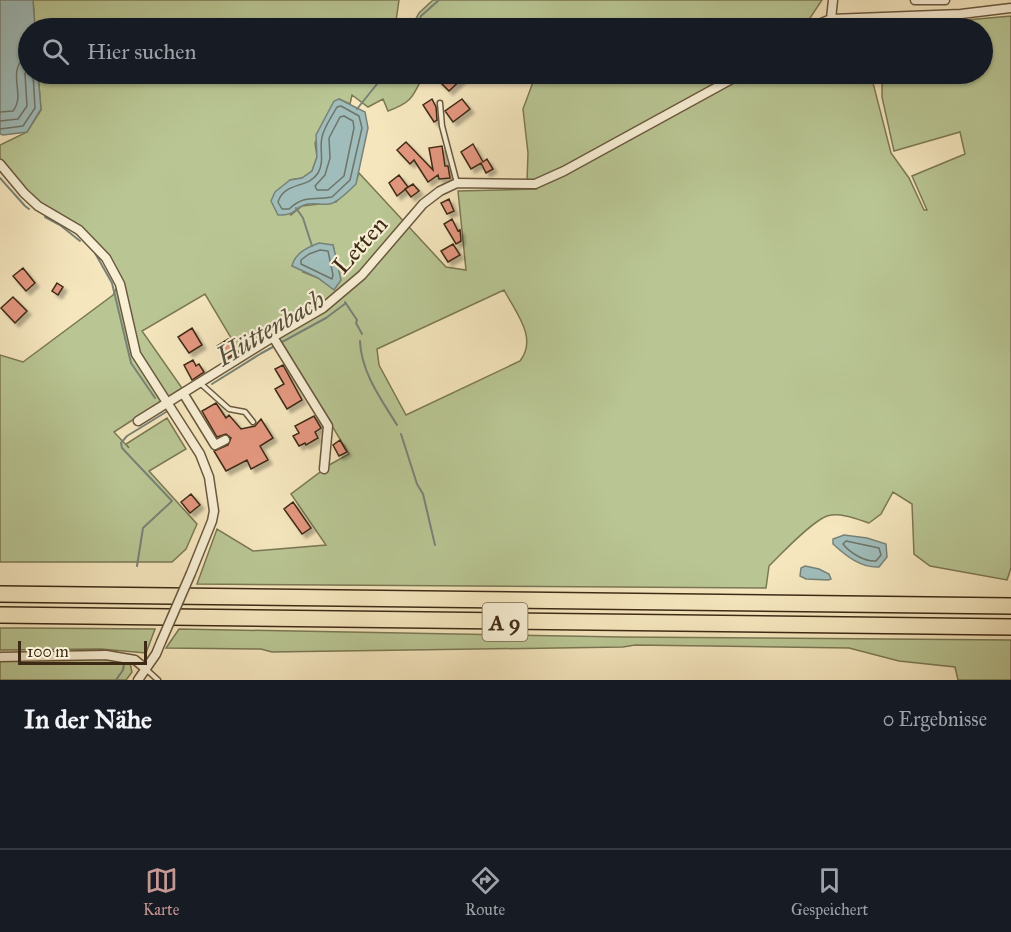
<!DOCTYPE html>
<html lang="de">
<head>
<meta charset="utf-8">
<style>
  body { margin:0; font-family:"IM FELL Great Primer",serif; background:#20242c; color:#f1f3f6 }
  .scale { position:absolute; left:18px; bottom:15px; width:129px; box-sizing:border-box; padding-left:6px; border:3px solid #3d2a14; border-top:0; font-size:16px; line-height:21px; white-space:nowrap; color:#3d2a14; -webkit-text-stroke:4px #f8efd5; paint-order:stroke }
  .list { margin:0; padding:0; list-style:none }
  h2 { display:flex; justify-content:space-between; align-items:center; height:78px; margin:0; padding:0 24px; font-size:26px }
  h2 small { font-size:20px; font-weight:400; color:#9ea1a6 }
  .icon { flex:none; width:33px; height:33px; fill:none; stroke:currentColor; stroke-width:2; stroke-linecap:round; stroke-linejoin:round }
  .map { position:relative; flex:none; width:1011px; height:680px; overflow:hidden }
  .search { position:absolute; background:#171b24; box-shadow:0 2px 4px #0004; left:18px; right:18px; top:18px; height:66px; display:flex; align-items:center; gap:15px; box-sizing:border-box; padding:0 21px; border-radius:33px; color:#9ea1a6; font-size:22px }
  .sheet { height:168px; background:#171b24 }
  nav { display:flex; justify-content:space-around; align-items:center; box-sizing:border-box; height:84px; border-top:2px solid #363941; background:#171b24; font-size:16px; color:#9ea1a6 }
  nav a { display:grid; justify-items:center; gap:3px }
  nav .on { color:#c59692 }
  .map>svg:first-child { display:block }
</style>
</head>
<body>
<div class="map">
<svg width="1011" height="680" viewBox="0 0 1011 680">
  <defs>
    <filter id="shadow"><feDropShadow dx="4" dy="4" stdDeviation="1.5" flood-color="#0004"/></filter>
  </defs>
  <rect width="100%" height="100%" fill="#f5e6be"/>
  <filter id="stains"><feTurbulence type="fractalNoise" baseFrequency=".00333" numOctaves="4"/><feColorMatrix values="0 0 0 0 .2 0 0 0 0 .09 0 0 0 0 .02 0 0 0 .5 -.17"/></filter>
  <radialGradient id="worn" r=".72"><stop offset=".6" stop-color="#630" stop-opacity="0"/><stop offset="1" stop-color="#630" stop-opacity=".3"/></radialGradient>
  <!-- green -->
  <path fill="#b9c694" stroke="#7b7854" stroke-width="1.5" fill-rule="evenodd" d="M33,0H399L396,21L392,28H35Z
    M433,0H822L810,18L809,28H411L419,13Z
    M1011,16V568L1007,580L930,566L914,554L912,504L893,492L881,514L869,523C857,519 840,512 827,516C811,522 782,553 769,566L766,588L197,584L217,529L253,551L326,545L291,494L331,464L349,454L279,338L243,358L205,294L142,331L182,388L114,432L129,448L126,444L167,418L186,449L149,471L197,524L186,549L172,562H0V355L23,362L113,295L121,279L110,259L40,204L17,182L0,159V145L27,132L41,110L38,74H424C413,96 413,102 388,111L383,99L368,107L352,95L350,104L339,99L315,143L317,157L312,171L302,178L290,180L291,215L302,206L336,202C346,189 354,190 359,173L446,267L466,270L458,191L536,189L527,181L528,153L523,109L536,74H880L873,83L891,153L909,178L924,210H927L912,176L965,154L960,132L894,151L882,97V85L889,74H982V28H918L921,24ZM333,245L337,265L334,289L318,278L303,272ZM504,290C516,313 538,338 520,361L406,415L379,365L377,349Z
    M914,19L909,28H816L848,20Z
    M0,628H21L155,629L146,653L101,649L0,650Z
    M179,629L622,637L1011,640V680H958L955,667L899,661L849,648L635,645L623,647L272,652L261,649L166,648Z
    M100,659L130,663L132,672L126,680H0V660Z"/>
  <!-- water -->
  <path fill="#a0bdbb" stroke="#788278" stroke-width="1.5" d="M0,0H33L35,28H28V74H38L41,109L27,132L3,135L0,134Z
    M339,99L365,112L368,128L356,184C350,190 336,204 329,204C321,205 312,202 304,205C291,210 297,215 278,215L271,201L275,192L290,180L302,178L312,171L317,157L316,135L334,101Z
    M319,243L333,245L341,280L334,290L318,278L292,266C295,253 308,247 319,243Z
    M844,535L867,538L886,544L887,557L879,567C861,568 846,556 833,544V539Z
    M805,566L819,569L829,574L831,579L828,580L806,579L800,576L801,568Z"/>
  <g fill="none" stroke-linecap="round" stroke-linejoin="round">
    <!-- shore -->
    <path stroke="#6e7468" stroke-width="1.5" d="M341,106L359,116L362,128L350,180L332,197C312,201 306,194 289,209H282L278,202C285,181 308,189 318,173C325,161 319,149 322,137C324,127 332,116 337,107Z
      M0,112L13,111C27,93 4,72 28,54
      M344,116L353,121L354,128L344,176L328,190H317L315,186L325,175L330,158L329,138L340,117Z
      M0,121L18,119L27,106L25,74L28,65
      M0,129L23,126L35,108L33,74
      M320,250L328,251L333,275L332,279L301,264V260L309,254Z
      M846,541L879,548L881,555L876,561C865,562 850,553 843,544Z"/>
    <!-- stream -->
    <path stroke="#788278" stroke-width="2" d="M415,28L421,16L439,0
      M357,109L385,74
      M0,178L25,206L29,209
      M296,208L303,218L312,246
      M45,217L60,225L80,241
      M95,253L112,283L131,363L155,398
      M345,302L357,320L356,323L362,334
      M360,341C361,372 381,399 397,425
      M212,384L260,354L326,318L346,303
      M401,434L417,484L423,494L435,545
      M137,566L143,528L172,501L122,448L121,443L127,436L166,412
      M116,680L123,670L124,664"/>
  </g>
  <!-- building -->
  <path fill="#e49780" stroke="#3d2a14" stroke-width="1.5" filter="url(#shadow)" d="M445,74H467L449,91L438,80Z
    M432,99L436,107L437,120L434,122L423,105Z
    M462,99L470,109L453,122L445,111Z
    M406,142L433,170L429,148L442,146L445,166H448L450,178L439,179L438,175L428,182L414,160L410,164L397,150Z
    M473,144L483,162L487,159L493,169L486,173L481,163L471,169L461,152Z
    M399,175L408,187L397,196L389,183Z
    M413,184L419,191L411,197L405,189Z
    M449,199L454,211L447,214L441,203Z
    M452,219L458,231L460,230L461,241L456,244L444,224Z
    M453,244L460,255L448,262L441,251Z
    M23,268L35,283L26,291L13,276Z
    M57,283L63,287L58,295L52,291Z
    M13,297L27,311L15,323L1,308Z
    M192,328L202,345L189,353L178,337Z
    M228,339L236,352L225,360L217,346Z
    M193,360L196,366L199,364L204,372L192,380L184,365Z
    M283,365L302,400L287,409L275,389L284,384L275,369Z
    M216,403L226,418L229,415L241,429L255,426L261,419L273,438L260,446L268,460L251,469L247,460L226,471L214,451L228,445L231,438L226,434L217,437L202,411Z
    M314,416L321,428L315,432L318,438L306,445L305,443L299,446L293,436L299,433L295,426Z
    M340,440L347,452L339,456L333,445Z
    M191,494L200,505L190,513L181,502Z
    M293,502L311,528L302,534L284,509Z"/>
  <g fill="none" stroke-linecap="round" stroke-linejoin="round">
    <defs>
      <path id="lane" d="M440,103L442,126L457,183
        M200,383L229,409L245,412L253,422
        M147,670L158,680"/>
      <path id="street" d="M915,0H945
        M831,19L833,0
        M809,28L831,19L961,14L1011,8
        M0,164L24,193L38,206L79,230L106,258L120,284L136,354L200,454L209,477L214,511L212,521L191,573
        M273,337L328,426L324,469
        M183,393L215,445L225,440
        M138,421L273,337L323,308L362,275L423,204L440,191L457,183L535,184L564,171L741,74
        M0,657L106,655L135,660L146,669
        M138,680L156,654L161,642"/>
      <path id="highway" d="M0,594L1011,606
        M0,615L1011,627"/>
    </defs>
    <!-- lane casing -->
    <use href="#lane" stroke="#6b593e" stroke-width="7"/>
    <!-- street casing -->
    <use href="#street" stroke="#6b593e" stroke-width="11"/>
    <!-- highway casing -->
    <use href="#highway" stroke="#3d2a14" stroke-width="18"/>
    <!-- lane -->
    <use href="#lane" stroke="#f8efd5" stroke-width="4"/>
    <!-- street -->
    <use href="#street" stroke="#f8efd5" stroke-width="8"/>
    <!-- highway -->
    <use href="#highway" stroke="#f5e6be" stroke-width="15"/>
    <defs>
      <path id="street-bridge" d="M161,642L191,573"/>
    </defs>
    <!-- street-bridge casing -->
    <use href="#street-bridge" stroke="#6b593e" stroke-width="11" stroke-linecap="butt"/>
    <!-- street-bridge -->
    <use href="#street-bridge" stroke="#f8efd5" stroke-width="8"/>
  </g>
  <g text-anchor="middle" stroke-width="4.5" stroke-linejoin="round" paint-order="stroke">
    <!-- shield labels -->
    <rect fill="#f8efd5" stroke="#75654e" stroke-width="1.5" x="482.5" y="603" width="45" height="38" rx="4.5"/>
    <g font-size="22" font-weight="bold" fill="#3d2a14">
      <text x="505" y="630">A 9</text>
    </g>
    <!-- street labels -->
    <g font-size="24" fill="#3d2a14" stroke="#f8efd5">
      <text transform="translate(360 245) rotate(-48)" y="8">Letten</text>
    </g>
    <!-- water labels -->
    <g font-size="26" font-style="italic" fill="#564f3e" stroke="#f8efd5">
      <text transform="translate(270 328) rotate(-31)" y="9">Hüttenbach</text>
    </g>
  </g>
  <rect width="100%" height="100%" filter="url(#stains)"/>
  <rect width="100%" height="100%" fill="url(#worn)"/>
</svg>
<div class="scale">100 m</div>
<div class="search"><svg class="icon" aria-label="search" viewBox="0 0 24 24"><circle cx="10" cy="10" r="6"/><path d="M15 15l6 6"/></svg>Hier suchen</div>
</div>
<section class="sheet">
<h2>In der Nähe<small>0 Ergebnisse</small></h2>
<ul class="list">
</ul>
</section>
<nav>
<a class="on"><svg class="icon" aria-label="map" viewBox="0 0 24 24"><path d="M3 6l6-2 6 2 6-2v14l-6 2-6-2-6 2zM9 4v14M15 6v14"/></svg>Karte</a>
<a><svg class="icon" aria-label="directions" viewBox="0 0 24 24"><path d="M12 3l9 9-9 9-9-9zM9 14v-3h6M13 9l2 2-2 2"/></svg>Route</a>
<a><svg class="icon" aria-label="saved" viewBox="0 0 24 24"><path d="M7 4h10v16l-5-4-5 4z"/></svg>Gespeichert</a>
</nav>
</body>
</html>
